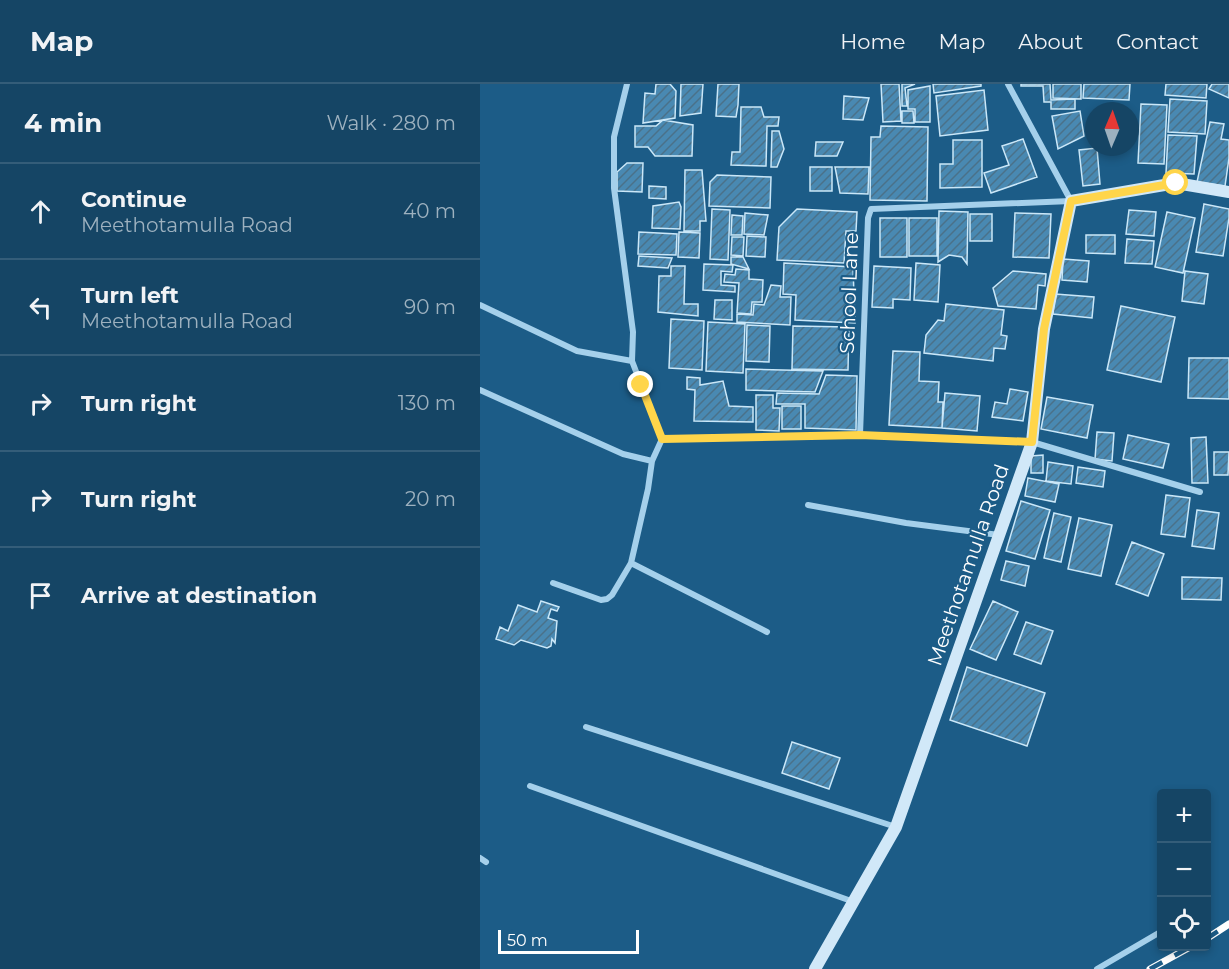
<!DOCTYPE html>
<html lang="en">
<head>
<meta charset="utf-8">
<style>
  body { margin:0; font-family:Montserrat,sans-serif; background:#1e4c6b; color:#f1f3f6 }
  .controls { position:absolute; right:18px; bottom:18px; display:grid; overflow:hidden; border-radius:6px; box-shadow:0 3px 9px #0003 }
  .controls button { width:54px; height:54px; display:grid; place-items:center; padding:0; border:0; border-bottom:2px solid #345d79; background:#154565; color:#f1f3f6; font:30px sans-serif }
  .compass { position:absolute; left:605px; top:18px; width:54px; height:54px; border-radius:50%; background:#154565; box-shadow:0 3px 9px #0003; rotate:2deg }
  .scale { position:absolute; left:18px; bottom:15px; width:141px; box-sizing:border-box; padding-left:6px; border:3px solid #fff; border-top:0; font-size:16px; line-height:21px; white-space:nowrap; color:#fff; -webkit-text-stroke:4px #1c5c87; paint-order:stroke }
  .stop { position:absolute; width:18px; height:18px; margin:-14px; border:4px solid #ffd54a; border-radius:50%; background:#fff }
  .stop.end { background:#ffd54a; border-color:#fff; box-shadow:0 2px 6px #0008 }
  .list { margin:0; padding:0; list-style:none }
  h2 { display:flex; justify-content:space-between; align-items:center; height:78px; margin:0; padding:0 24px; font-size:26px }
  h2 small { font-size:20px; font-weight:400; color:#9db1bf }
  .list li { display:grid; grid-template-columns:39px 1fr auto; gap:18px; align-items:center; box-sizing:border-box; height:96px; padding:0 24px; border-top:2px solid #345d79 }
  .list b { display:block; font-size:22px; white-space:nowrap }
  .list p { margin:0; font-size:20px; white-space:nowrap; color:#9db1bf }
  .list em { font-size:20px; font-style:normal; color:#9db1bf }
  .icon { flex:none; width:33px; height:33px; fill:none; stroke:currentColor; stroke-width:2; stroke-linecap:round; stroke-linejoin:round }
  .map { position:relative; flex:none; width:749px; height:885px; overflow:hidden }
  header { display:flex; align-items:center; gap:36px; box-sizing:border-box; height:84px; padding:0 30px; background:#154565; border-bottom:2px solid #345d79 }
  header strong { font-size:28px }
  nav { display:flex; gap:33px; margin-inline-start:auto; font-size:21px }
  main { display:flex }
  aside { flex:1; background:#154565 }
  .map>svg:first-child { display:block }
</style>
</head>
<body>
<header>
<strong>Map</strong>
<nav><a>Home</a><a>Map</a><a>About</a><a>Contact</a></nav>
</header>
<main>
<aside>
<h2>4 min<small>Walk · 280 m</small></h2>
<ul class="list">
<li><svg class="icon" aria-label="ahead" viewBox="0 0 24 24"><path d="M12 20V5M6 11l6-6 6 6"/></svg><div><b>Continue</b><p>Meethotamulla Road</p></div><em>40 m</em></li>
<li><svg class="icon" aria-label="left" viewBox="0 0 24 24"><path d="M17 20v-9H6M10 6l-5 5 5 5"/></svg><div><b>Turn left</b><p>Meethotamulla Road</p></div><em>90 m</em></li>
<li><svg class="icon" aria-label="right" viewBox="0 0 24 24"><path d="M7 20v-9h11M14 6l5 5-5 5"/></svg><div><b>Turn right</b></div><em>130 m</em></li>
<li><svg class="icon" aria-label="right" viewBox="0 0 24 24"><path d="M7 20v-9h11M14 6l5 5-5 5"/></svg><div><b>Turn right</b></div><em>20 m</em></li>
<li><svg class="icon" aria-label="arrive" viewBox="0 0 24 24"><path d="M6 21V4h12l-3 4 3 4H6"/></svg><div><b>Arrive at destination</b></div></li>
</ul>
</aside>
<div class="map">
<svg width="749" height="885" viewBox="0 0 749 885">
  <defs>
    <pattern id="building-hatch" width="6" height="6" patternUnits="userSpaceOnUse" patternTransform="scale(1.5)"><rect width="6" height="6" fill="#4989b2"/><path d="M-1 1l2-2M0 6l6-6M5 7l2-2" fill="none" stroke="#4a7189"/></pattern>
  </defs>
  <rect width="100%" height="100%" fill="#1c5c87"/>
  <!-- building -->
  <path fill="url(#building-hatch)" stroke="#cae7f8" stroke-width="1.5" d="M176,0H190L196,7L195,34L163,39L165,9L175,10Z
    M201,0H223L221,29L200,32Z
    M238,0H259L258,21L256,33L236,32Z
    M401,0H419L421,37L403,38Z
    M422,0H435L425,4L427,22H422Z
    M453,0H501V2L454,9Z
    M541,0H570L571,16L595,15V25H571V18H564L563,2H541Z
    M573,0H601V15L573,14Z
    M604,0H650L649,16L603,14Z
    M686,0H727L726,14L685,11Z
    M732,0H749V14L729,5Z
    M450,2V38H435V25H428V6Z
    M504,6L508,46L460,52L456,12Z
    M364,12L389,14L383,36L363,35Z
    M690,15L727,17L725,50L688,48Z
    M661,20L687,21L684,80L658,79Z
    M261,23H281L284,33H299L298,42H287L286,82L251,81L252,68H260Z
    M422,27H433L434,39H422Z
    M600,27L604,52L578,65L572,32Z
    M183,36L213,41L212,72H175L168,63H155V42H176Z
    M730,38L744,40L741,55L749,56V74L745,102L717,98Z
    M401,42L448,43L447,117L390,116L391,53H400Z
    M292,47H299L304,65L297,83H291Z
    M688,51L717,52L714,90L686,89Z
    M543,55L557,93L511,109L504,89L529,81L522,62Z
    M473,56H502V103L460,104V80H473Z
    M336,58H363L357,72H335Z
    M617,64L620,100L603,102L599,66Z
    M147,79H163L162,108L137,107V88Z
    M330,83H352V107H330Z
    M355,83H389L388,110L360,109Z
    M205,86H222L226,137H220V147H204Z
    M237,91L291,93L290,124L229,122L230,98Z
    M169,102L186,103V115L169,114Z
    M199,118L201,123L200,145L172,144L173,122Z
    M724,120L749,125V134L743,172L716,168Z
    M232,125L250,126L248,176L230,175Z
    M317,125L377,128L376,147H366L364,179L297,176L299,143Z
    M649,126L676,128L674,152L646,150Z
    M459,127L488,128L487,180L482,173L469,171L458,178Z
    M687,128L715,134L703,189L675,183Z
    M265,129L288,131L284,151L264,150Z
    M535,129L571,130L569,174L533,173Z
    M490,130H512V157H490Z
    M252,131L263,132L262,151H251Z
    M400,134H427V173H400Z
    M429,134H457V172H429Z
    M159,148L197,150L196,171L158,170Z
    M199,148L220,149L219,174L198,173Z
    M606,151H635V170L606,169Z
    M267,152L286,153L285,173L266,172Z
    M252,153H264L263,172L251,171Z
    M647,155L674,157L672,180L645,179Z
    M159,172L192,174L188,184L158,182Z
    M251,173H263L269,185L251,180Z
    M583,175L609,177L607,198L582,196Z
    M304,179L373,183L375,239L315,236L316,211L303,210Z
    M436,179L460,181L458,218L434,216Z
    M224,180L253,181L252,188L241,187V201L255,202V208L223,206Z
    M191,182H205L204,220H218V232L178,228L179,192H191Z
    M394,182L431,184L430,216L413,215V224L392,223Z
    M256,185L269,186V195L283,196L282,218H272L271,230L257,229L259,199L244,198L245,190L255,191Z
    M533,187L566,190L565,202L558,201L556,225L518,222L513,204Z
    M705,187L728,190L724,220L702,217Z
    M291,201L301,202L300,213H311L310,241L257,238V230L273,231L274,220L284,221Z
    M575,210L614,213L612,234L573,230Z
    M235,216H252V236L234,235Z
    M466,220L524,226L521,251L527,252L525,265L514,264L513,277L444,269L446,251L458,236L464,237Z
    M641,222L695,233L681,298L627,286Z
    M191,235L224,237L222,286L189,284Z
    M228,238L265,240L263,289L226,287Z
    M267,241L290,242L289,278L266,277Z
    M313,242L369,243L368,286L312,285Z
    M413,267L440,268L439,297L459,298L458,318H463L462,344L409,341Z
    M709,274H749V315L708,314Z
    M266,285L343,287L335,308L266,306Z
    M346,291L377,292L376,346L325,344V320H296L297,309L339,310Z
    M207,293L220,294V301L243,297L249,322L273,323V338L214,337L215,306L207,305Z
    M530,305L548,308L543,337L512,333L515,318L527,320Z
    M465,309L500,312L497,347L462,344Z
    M276,311H293V324H300L299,347L276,346Z
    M567,313L613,321L607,354L561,345Z
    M302,322H321V345H302Z
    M617,348L634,349L632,377L615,375Z
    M648,351L689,360L683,384L643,375Z
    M726,353L728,399H712L711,354Z
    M734,368H749L748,391H734Z
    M563,371V389H551V372Z
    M568,378L593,382L591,400L566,397Z
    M598,383L625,387L623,403L596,399Z
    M548,394L579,400L575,418L545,412Z
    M686,411L710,414L705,453L681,450Z
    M541,417L570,426L555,475L526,467Z
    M717,426L739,429L734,465L712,462Z
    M574,429L591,433L581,478L564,474Z
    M599,434L632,441L621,492L588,485Z
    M652,458L684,470L668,512L636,500Z
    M526,477L549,482L545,502L521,496Z
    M702,493L742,494L741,516L702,515Z
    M61,517L79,523L77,527L71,525L68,534L77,537L75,559L72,555L71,562L67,564L41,556L34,561L16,555L20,543L28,547L38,521L57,528Z
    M513,517L538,528L516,576L490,565Z
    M546,538L573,547L561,580L534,570Z
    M487,583L565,609L547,662L470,636Z
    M312,658L360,674L349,705L302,689Z"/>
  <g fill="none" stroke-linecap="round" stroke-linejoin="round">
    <!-- street -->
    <path stroke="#a5d0eb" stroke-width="6" d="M147,0L134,53V104L153,248L152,277L182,355
      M0,221L97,267L152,277
      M0,306L143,370L172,377L182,355L380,351L552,358L720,408
      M380,351L388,134L391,125L591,117L528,0
      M172,377L168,405L151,479L287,548
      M328,421L426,439L519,451
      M73,499L121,516L127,515L132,511L151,479
      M106,643L416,743
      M50,702L374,818
      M0,774L6,778
      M617,885L682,847"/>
    <!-- secondary -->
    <path stroke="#d1e8f8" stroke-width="12" d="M335,885L416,743L552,358L564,245L591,117L696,99L749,108"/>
    <defs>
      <path id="rail" d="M726,855L749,840
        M670,885L712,862"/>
    </defs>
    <!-- rail casing -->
    <use href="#rail" stroke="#fff" stroke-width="7"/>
    <!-- rail -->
    <use href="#rail" stroke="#1c5c87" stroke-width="4.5" stroke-dasharray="14" stroke-linecap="butt"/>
  </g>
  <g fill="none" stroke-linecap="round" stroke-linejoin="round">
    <!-- route -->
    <path stroke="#ffd54a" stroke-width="8" d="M161,301L182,355L380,351L552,358L564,245L591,117L696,99"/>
  </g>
  <g text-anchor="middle" stroke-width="4.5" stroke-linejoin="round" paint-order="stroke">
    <!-- street labels -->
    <g font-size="20" fill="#fff" stroke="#1c5c87">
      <text transform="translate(369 209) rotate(-88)" y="7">School Lane</text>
      <text transform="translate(488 481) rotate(-71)" y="7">Meethotamulla Road</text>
    </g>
  </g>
</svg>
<div class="controls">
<button>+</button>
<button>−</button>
<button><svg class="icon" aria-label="locate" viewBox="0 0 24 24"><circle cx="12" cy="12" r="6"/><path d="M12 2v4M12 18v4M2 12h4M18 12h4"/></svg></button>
</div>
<svg class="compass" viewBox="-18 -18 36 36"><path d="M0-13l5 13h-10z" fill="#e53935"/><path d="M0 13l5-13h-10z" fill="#9db1bf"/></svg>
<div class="scale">50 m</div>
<div class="stop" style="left:696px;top:99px"></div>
<div class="stop end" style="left:161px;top:301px"></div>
</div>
</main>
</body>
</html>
